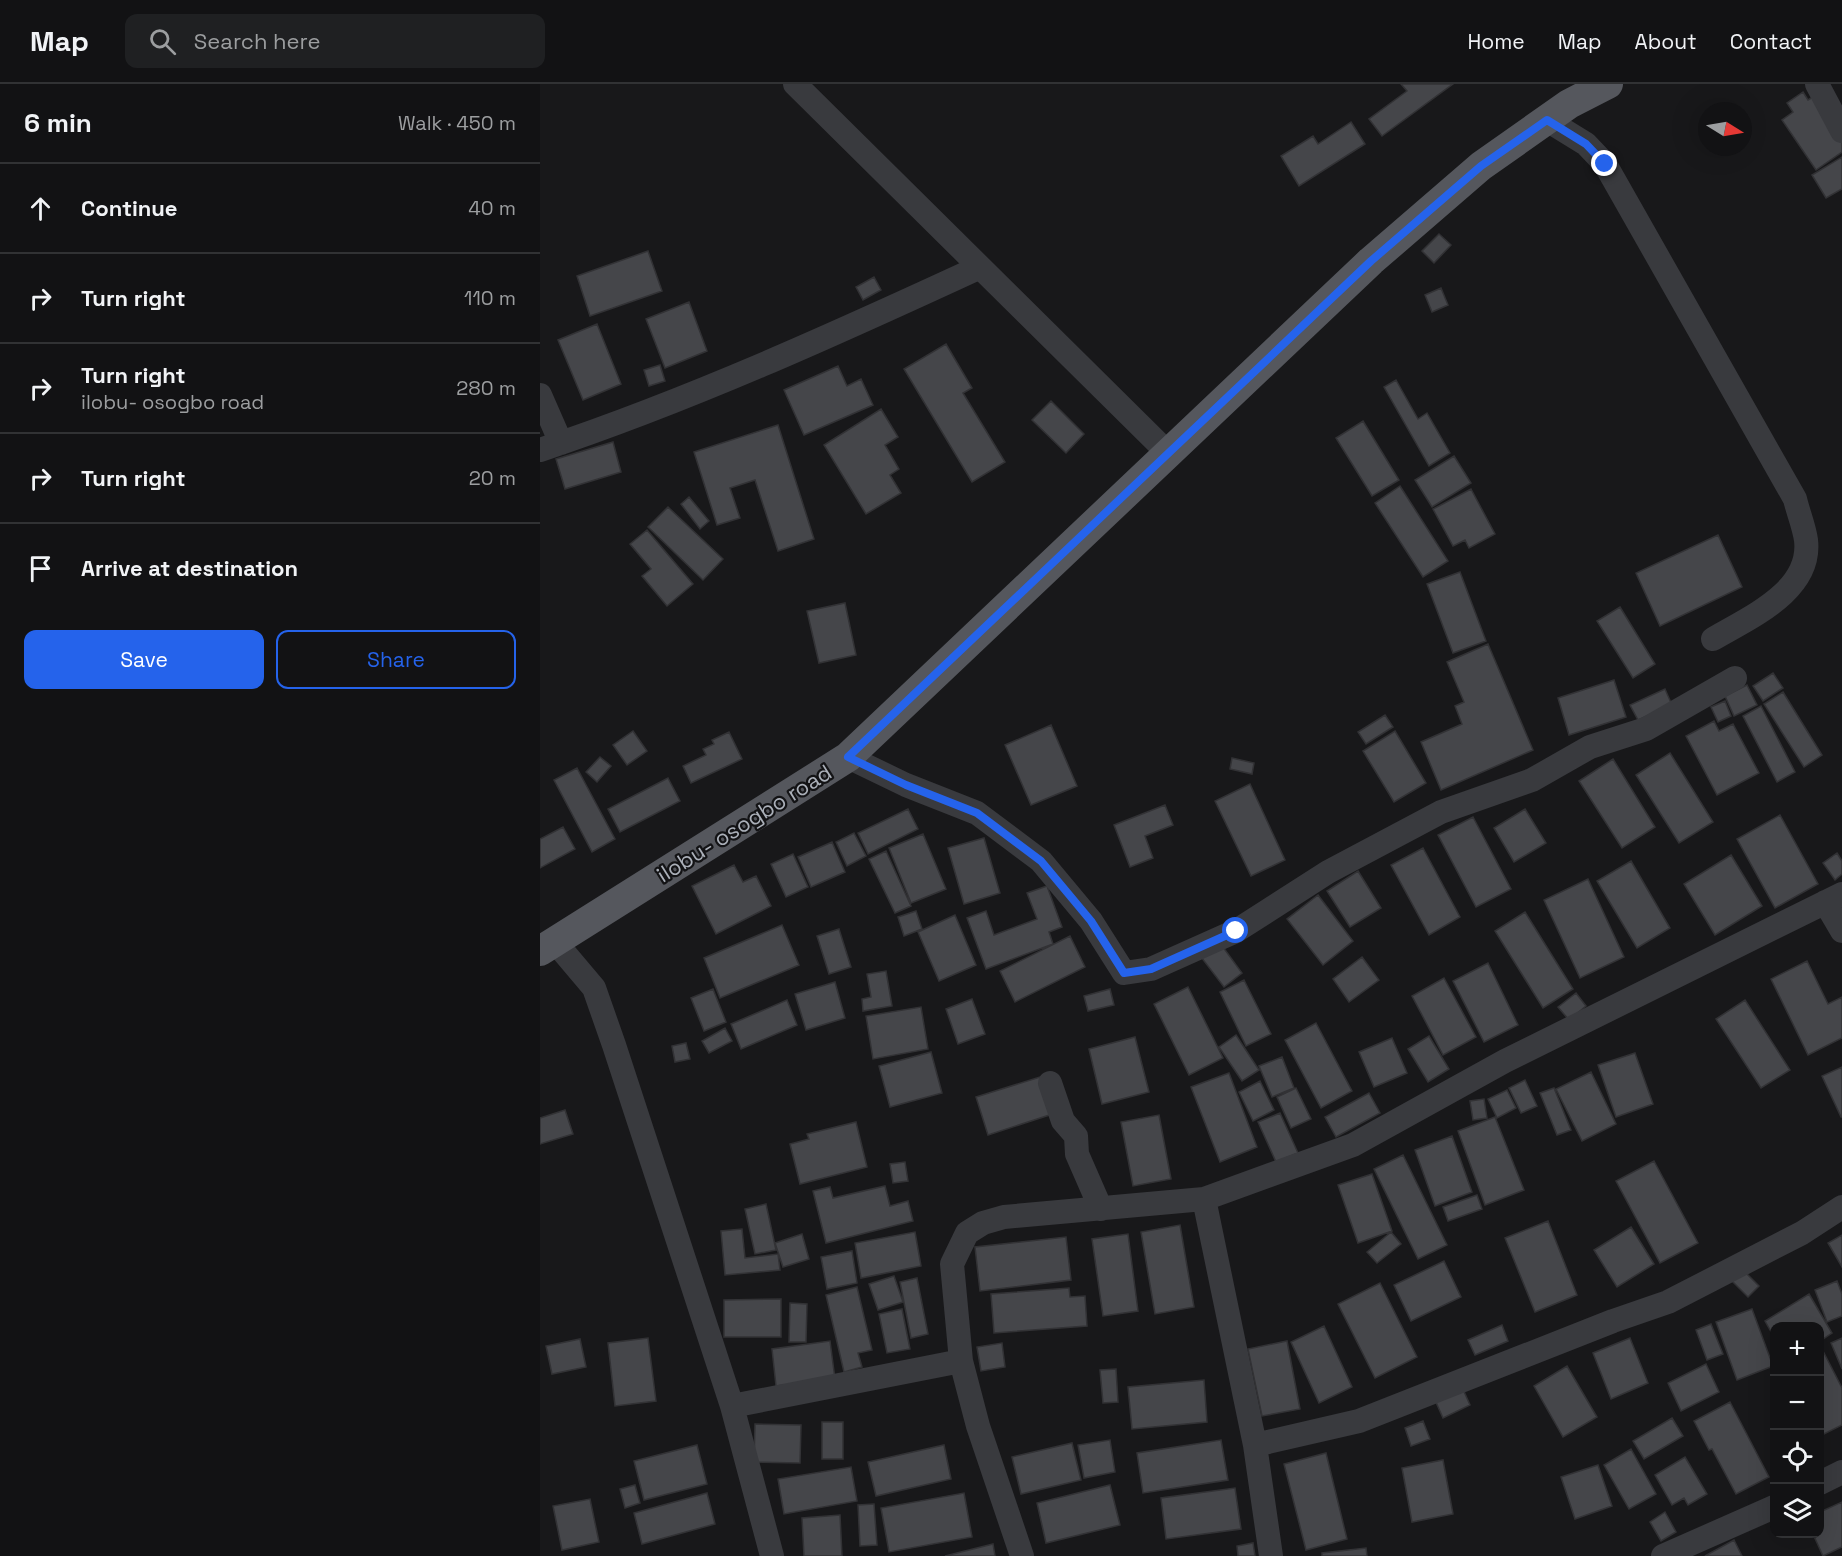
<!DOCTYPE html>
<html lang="en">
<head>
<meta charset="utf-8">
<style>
  body { margin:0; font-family:"Space Grotesk",sans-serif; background:#1f2022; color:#f1f3f6 }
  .controls { position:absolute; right:18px; bottom:18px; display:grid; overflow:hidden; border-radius:12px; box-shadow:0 6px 24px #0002 }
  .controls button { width:54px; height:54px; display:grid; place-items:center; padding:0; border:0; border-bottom:2px solid #313234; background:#121214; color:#f1f3f6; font:30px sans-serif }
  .compass { position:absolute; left:1158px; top:18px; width:54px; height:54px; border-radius:50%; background:#121214; box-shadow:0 6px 24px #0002; rotate:101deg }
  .stop { position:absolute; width:18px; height:18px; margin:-14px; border:4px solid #2563eb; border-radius:50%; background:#fff }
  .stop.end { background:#2563eb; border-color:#fff; box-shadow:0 2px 6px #0008 }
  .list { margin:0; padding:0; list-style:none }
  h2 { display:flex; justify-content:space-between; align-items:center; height:78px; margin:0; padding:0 24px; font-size:26px }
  h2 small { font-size:20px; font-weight:400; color:#9c9ea0 }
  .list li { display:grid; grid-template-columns:39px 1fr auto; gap:18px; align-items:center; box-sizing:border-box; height:90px; padding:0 24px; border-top:2px solid #313234 }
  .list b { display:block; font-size:22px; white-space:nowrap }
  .list p { margin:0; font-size:20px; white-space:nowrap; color:#9c9ea0 }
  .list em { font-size:20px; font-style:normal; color:#9c9ea0 }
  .actions { display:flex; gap:12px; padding:18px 24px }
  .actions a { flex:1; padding:14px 0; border:2px solid #2563eb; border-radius:12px; text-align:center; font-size:21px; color:#2563eb }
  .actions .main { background:#2563eb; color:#fff }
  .icon { flex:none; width:33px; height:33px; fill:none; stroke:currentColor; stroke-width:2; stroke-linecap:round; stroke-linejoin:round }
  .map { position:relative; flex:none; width:1302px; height:1472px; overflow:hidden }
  header { display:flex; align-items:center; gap:36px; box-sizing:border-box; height:84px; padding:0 30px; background:#121214; border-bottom:2px solid #313234 }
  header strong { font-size:28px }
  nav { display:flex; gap:33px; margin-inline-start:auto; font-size:21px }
  .search { width:420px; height:54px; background:#1f2022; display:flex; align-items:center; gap:15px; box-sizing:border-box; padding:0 21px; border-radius:12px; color:#9c9ea0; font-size:22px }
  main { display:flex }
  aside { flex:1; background:#121214 }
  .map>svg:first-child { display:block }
</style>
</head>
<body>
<header>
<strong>Map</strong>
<div class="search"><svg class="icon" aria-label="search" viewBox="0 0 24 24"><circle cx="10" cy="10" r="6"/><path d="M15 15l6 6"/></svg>Search here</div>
<nav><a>Home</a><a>Map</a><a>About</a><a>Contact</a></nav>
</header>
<main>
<aside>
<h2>6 min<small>Walk · 450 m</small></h2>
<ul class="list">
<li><svg class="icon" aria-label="ahead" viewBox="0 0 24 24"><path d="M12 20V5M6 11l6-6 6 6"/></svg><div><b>Continue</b></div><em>40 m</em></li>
<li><svg class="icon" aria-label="right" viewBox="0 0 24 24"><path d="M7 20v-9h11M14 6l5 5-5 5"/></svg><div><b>Turn right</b></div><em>110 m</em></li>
<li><svg class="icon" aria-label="right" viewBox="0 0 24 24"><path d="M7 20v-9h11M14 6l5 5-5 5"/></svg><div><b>Turn right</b><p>ilobu- osogbo road</p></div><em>280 m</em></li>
<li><svg class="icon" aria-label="right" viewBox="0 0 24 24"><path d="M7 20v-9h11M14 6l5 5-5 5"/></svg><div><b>Turn right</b></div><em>20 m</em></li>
<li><svg class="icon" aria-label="arrive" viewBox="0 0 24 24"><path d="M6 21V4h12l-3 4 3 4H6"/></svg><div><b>Arrive at destination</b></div></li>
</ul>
<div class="actions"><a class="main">Save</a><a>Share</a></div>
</aside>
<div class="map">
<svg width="1302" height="1472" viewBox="0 0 1302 1472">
  <rect width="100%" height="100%" fill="#18181a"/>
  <!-- building -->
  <path fill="#45464a" stroke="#323235" stroke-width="1.5" d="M861,0H913L842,52L829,35L867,7Z
    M1263,8L1268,16L1273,13L1302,56V68L1276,86L1242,36L1253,28L1247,19Z
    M811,38L825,60L759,102L741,72L773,52L778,60Z
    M1302,73V105L1286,114L1272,91Z
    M899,150L911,161L894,179L882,167Z
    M108,167L122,207L50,232L37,192Z
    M334,193L341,206L323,216L316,203Z
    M901,204L908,221L892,228L885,211Z
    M149,218L167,267L125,284L106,235Z
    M57,240L81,300L43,316L18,256Z
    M406,260L432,304L423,309L465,378L432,398L364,285Z
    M120,281L125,297L109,302L104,286Z
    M298,282L307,302L321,295L333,321L264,351L244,306Z
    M856,296L878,335L887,329L910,369L889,382L844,303Z
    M511,317L544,350L526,369L492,336Z
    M341,325L358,353L345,361L359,385L350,391L361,409L326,430L284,361Z
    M823,337L859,396L832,412L796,354Z
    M238,341L274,455L238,467L215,396L190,404L200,434L177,441L154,368Z
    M73,358L81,388L25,405L16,375Z
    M914,372L931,399L892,423L875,396Z
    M860,402L908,477L883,493L835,419Z
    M931,405L955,450L929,464L925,456L913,462L893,425Z
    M149,413L169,437L160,445L141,420Z
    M128,423L183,475L163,496L108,443Z
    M107,446L153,500L127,522L102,492L111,485L90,460Z
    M1178,451L1202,503L1120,542L1096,489Z
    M920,488L946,557L913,569L887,500Z
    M305,519L316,571L279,579L267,527Z
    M1080,523L1115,580L1093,594L1057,537Z
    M948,560L993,666L901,706L881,658L922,640L915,622L924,618L907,578Z
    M1233,589L1243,604L1223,617L1213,602Z
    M1074,596L1086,633L1029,651L1018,614Z
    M1207,601L1217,621L1194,632L1185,612Z
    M1125,605L1132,621L1098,636L1090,621Z
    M1243,608L1282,671L1264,683L1224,620Z
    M1185,617L1191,632L1178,638L1171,623Z
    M1221,622L1255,688L1237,698L1203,632Z
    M845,631L853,643L826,660L818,648Z
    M1174,637L1179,647L1193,640L1219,689L1177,711L1146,652Z
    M511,641L537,702L491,721L465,661Z
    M93,647L107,667L87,681L73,661Z
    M855,647L886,699L854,718L823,667Z
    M189,648L202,675L151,699L143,682L166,671L163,665L174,660L172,656Z
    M1130,669L1173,738L1139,759L1096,691Z
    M60,673L71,682L57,698L46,688Z
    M692,674L714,679L712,690L690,685Z
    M1073,675L1115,743L1082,764L1039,697Z
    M37,684L75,755L52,768L14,696Z
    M128,694L140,717L80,748L68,725Z
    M710,700L745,776L711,792L675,717Z
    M625,721L633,741L605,752L613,774L590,783L574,741Z
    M368,725L378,745L328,770L318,749Z
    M985,725L1006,759L974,778L954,744Z
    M1240,731L1278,800L1235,824L1197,755Z
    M933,733L971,805L936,823L898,751Z
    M23,743L35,765L0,784V755Z
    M314,749L326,772L307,782L296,758Z
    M383,750L406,805L371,819L349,764Z
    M444,754L460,809L424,820L408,764Z
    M292,758L305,788L271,803L258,773Z
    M883,764L920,833L889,851L851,781Z
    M346,767L371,822L355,829L329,775Z
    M1297,769L1302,777V790L1295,796L1283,779Z
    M253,770L268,803L246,813L231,780Z
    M1191,771L1222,822L1175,851L1144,800Z
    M1091,777L1130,844L1097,864L1057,797Z
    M194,781L203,798L216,792L231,822L176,850L152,802Z
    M818,787L841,824L810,843L787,807Z
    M1048,795L1084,873L1040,894L1004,816Z
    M507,802L522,843L509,848L513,860L446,885L427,834L446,827L454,851L497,835L487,809Z
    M778,811L813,857L783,881L747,835Z
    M376,827L382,845L364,852L358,833Z
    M985,828L1033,905L1003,924L955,847Z
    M415,831L436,881L399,897L378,848Z
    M242,841L259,881L180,914L164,874Z
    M299,845L311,883L289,890L277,852Z
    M530,852L545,883L475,918L460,887Z
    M680,859L702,889L684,903L661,873Z
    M822,873L839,896L809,918L793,895Z
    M1267,877L1288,920L1302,913V954L1268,971L1231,895Z
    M948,879L978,941L944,958L913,897Z
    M346,887L352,922L323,927L322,915L331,913L327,890Z
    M904,894L936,953L903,971L872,912Z
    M704,896L731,950L706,962L680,908Z
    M295,898L305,934L266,946L255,910Z
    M648,903L683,974L649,991L614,920Z
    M173,905L186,938L164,947L151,914Z
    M570,905L574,921L548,927L544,912Z
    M1036,909L1046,922L1029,936L1018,923Z
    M432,915L445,950L418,960L406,925Z
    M247,916L257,941L201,965L191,940Z
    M1205,916L1250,986L1221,1004L1176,935Z
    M381,923L388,965L333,975L326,932Z
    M776,939L812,1007L781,1024L745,956Z
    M185,944L192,957L169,969L162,957Z
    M696,951L719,986L702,997L679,963Z
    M889,952L909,985L888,998L868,965Z
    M595,953L609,1008L562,1020L549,965Z
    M852,954L867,989L834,1003L819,968Z
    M146,959L150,975L135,978L132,962Z
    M391,968L402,1009L350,1023L339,982Z
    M1095,969L1113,1020L1076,1033L1058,981Z
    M742,973L754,1004L732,1013L719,982Z
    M1302,983V1033H1301L1282,992Z
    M1051,988L1076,1040L1042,1057L1016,1005Z
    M513,989L525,1026L448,1051L436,1013Z
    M689,989L717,1063L680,1078L651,1003Z
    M985,996L997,1022L981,1029L969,1004Z
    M720,997L734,1026L713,1037L699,1008Z
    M756,1004L771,1035L751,1044L737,1013Z
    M1014,1004L1031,1046L1017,1051L1000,1009Z
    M967,1006L976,1024L957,1034L948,1015Z
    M829,1009L840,1029L796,1053L785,1033Z
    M944,1015L947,1034L933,1036L930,1017Z
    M25,1026L33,1050L0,1060V1034Z
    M740,1029L758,1069L736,1078L718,1038Z
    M619,1031L631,1095L593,1102L581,1038Z
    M955,1033L984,1106L945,1121L918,1047Z
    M316,1038L327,1083L260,1100L250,1060L269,1055L267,1050Z
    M912,1052L932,1108L895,1122L875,1066Z
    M863,1071L907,1161L878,1175L834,1085Z
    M1114,1077L1158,1159L1120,1179L1076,1097Z
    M365,1078L368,1097L353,1099L350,1080Z
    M832,1090L852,1147L818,1159L798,1101Z
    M345,1102L350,1122L368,1117L373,1137L286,1159L273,1107L290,1103L293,1114Z
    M937,1111L942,1125L908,1137L903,1123Z
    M226,1120L236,1166L215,1170L205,1125Z
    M1008,1137L1037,1211L995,1228L965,1154Z
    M640,1141L654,1223L615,1230L601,1148Z
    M1091,1143L1114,1180L1077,1203L1054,1166Z
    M202,1145L205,1174L238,1170L240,1186L185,1191L181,1147Z
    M375,1148L381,1182L321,1194L315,1159Z
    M851,1148L861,1160L837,1179L827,1168Z
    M262,1150L269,1175L243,1183L235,1159Z
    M588,1150L598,1227L563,1232L552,1155Z
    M1302,1151V1183L1288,1159Z
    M526,1153L531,1196L440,1207L435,1163Z
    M312,1167L317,1199L287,1205L281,1173Z
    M904,1177L921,1213L871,1237L854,1201Z
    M1202,1185L1219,1202L1208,1213L1191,1196Z
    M354,1192L363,1218L338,1226L329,1200Z
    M377,1194L388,1250L371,1254L360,1198Z
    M1297,1197L1302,1210V1232L1287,1238L1275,1206Z
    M840,1199L877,1273L835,1294L798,1220Z
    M317,1203L332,1266L318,1269L322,1283L304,1288L286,1211Z
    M529,1204L530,1213L545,1212L547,1242L454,1249L451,1210Z
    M1269,1210L1292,1249L1280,1257V1242H1234V1253L1225,1237Z
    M241,1215V1253H184V1216Z
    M250,1219L267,1220L266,1258H249Z
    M362,1225L370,1265L347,1269L339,1230Z
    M1212,1225L1233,1282L1197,1296L1176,1238Z
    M1171,1240L1183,1270L1167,1276L1156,1246Z
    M962,1241L968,1257L935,1271L928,1256Z
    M784,1242L812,1303L779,1319L751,1258Z
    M108,1254L116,1317L75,1322L68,1259Z
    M1090,1254L1108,1299L1071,1315L1053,1269Z
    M1302,1254V1285L1291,1259Z
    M40,1255L46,1283L12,1290L6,1262Z
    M290,1257L295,1295L236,1302L232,1265Z
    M747,1257L760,1325L722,1332L708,1265Z
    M462,1259L465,1283L441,1287L437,1263Z
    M1282,1265L1302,1304V1341L1284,1350L1280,1341V1266Z
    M1166,1280L1179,1308L1141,1327L1128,1299Z
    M1027,1282L1057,1333L1023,1353L994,1302Z
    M576,1285L578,1318L563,1319L560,1286Z
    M664,1296L667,1338L592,1345L588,1303Z
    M922,1303L930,1321L903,1334L895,1316Z
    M1190,1318L1229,1393L1196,1410L1172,1365L1169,1366L1154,1337Z
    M1132,1334L1143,1352L1104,1375L1093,1357Z
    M883,1337L890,1355L871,1362L865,1344Z
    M282,1338H303V1375H282Z
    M215,1340L261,1341L260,1379L214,1378Z
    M570,1356L575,1388L544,1394L538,1361Z
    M681,1356L688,1396L603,1409L597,1369Z
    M532,1359L541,1396L481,1410L472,1373Z
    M157,1361L167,1400L104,1416L94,1377Z
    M404,1361L411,1395L336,1412L328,1378Z
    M1091,1365L1116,1410L1089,1425L1064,1381Z
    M786,1369L807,1455L766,1466L744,1380Z
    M1145,1373L1167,1410L1148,1421L1144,1414L1132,1421L1115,1391Z
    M903,1376L913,1430L872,1438L862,1384Z
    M1058,1381L1072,1422L1035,1435L1021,1393Z
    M311,1383L317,1417L244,1430L238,1395Z
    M95,1401L100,1419L85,1424L80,1405Z
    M570,1401L580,1441L506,1459L497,1419Z
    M695,1404L701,1445L626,1455L621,1414Z
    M167,1409L175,1440L102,1460L94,1429Z
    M424,1409L432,1453L349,1468L341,1424Z
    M50,1415L59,1458L22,1466L13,1422Z
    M1302,1418V1463L1283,1472L1273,1450H1280V1428Z
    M334,1420L337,1461L320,1462L318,1421Z
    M1125,1428L1136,1448L1121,1457L1110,1438Z
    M300,1431L302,1472H264L262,1434Z
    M1194,1456L1202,1472H1165Z
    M713,1459L715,1472H698L697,1462Z
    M453,1460L455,1472H405Z
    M826,1464L827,1472H782V1469Z"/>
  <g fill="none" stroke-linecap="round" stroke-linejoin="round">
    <!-- minor -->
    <path stroke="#393a3e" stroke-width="24" d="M255,0L629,370
      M1277,0L1302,47
      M1007,36L1046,60L1065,80L1255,415C1258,428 1264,442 1266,456C1272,507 1210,533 1173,555
      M0,311L21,359
      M0,366C150,316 295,250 438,184
      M308,673L366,701L437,729L501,777L551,837L584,889L611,885L696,847L788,788L901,728L992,696L1050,663L1106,645L1195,594
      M1285,818L1302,847
      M16,859L54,904L74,961L192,1322L232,1472
      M510,999L523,1037L536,1052L537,1070L561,1125
      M664,1115L715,1361L731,1472
      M421,1277L438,1342L482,1472
      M192,1322L421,1277L412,1180L427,1149L443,1139L464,1133L664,1115L813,1061L965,977L1302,810
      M715,1361L819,1337L1073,1237L1128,1218L1262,1149L1302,1123
      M1280,1399L1302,1388
      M1123,1472L1234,1423"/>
    <!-- major -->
    <path stroke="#55575d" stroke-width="30" d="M0,867L308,673L831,177L941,82L1029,20L1068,0"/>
  </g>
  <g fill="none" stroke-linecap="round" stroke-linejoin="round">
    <!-- route -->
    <path stroke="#2563eb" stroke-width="8" d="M696,847L611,885L584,889L551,837L501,777L437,729L366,701L308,673L831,177L941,82L1007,36L1046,60L1065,80"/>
  </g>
  <g text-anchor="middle" stroke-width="4.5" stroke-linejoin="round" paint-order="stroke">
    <!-- street labels -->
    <g font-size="22" fill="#abb0b9" stroke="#131315">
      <text transform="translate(204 739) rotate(-32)" y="8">ilobu- osogbo road</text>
    </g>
  </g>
</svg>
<div class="controls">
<button>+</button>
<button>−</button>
<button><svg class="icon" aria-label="locate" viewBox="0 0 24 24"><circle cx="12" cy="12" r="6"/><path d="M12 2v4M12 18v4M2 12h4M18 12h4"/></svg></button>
<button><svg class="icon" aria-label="layers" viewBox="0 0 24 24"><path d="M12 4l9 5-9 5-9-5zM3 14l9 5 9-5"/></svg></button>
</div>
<svg class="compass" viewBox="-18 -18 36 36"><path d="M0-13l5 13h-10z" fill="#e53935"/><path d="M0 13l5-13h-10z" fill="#9c9ea0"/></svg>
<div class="stop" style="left:696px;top:847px"></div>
<div class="stop end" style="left:1065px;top:80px"></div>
</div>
</main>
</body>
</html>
